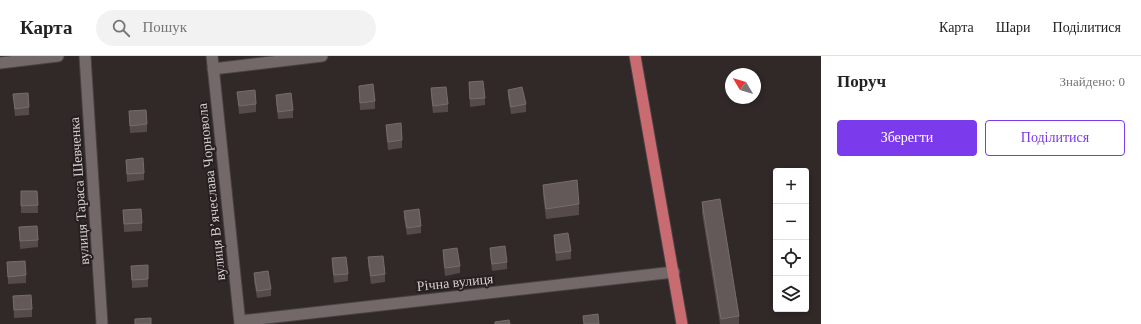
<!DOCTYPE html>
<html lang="uk">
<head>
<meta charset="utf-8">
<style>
  body { margin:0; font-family:"Times New Roman",serif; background:#f2f2f2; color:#222 }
  .controls { position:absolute; right:12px; bottom:12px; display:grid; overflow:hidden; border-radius:4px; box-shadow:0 2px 6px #0003 }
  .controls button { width:36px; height:36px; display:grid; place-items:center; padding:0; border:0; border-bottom:1px solid #e0e0e0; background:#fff; color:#222; font:20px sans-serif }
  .compass { position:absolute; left:725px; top:12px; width:36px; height:36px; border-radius:50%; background:#fff; box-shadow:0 2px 6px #0003; rotate:308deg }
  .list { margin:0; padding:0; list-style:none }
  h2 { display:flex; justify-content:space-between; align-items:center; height:52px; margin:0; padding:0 16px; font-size:17px }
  h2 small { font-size:13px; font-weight:400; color:#767676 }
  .actions { display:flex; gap:8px; padding:12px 16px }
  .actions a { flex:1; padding:9px 0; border:1px solid #7c3aed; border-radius:4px; text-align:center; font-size:14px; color:#7c3aed }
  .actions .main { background:#7c3aed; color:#fff }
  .icon { flex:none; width:22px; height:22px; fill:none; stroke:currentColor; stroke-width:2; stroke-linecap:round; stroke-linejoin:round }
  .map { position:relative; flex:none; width:821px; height:268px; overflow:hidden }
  header { display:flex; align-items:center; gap:24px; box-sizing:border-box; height:56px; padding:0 20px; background:#fff; border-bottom:1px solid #e0e0e0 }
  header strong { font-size:19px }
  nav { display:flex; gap:22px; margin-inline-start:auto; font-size:14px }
  .search { width:280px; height:36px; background:#f2f2f2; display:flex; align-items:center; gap:10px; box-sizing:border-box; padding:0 14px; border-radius:22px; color:#767676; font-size:15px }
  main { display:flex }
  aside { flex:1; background:#fff }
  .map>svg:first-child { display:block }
</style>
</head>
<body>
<header>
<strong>Карта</strong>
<div class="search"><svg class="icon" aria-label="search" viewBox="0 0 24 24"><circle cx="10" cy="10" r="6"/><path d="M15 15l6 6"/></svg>Пошук</div>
<nav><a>Карта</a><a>Шари</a><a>Поділитися</a></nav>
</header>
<main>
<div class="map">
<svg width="821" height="268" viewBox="0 0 821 268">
  <rect width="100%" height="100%" fill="#312828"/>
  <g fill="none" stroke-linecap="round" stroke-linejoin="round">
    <defs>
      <path id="minor" d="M212,0L240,268
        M0,7L58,0
        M213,13L322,0
        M240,265L674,216"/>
      <path id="tertiary" d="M85,0L102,268"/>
      <path id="trunk" d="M635,0L682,268"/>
    </defs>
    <!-- minor casing -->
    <use href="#minor" stroke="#4a4343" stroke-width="13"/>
    <!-- tertiary casing -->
    <use href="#tertiary" stroke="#4a4343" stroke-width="13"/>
    <!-- trunk casing -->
    <use href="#trunk" stroke="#4a4343" stroke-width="13"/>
    <!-- minor -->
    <use href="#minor" stroke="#736969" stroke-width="11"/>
    <!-- tertiary -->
    <use href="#tertiary" stroke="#736969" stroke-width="11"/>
    <!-- trunk -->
    <use href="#trunk" stroke="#c86c72" stroke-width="11"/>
  </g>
  <!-- wall -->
  <path fill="#554b4b" d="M469,26L485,42V49L470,51L469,34Z
    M359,30L375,45V53L360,54L359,37Z
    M431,32L448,48V56L433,57L431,40Z
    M508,34L526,48V56L511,58L508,41Z
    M237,36L256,48V56L239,58Z
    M13,38L29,51V59L15,60Z
    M276,39L293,54V62L278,63L276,46Z
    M129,55L147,68V76L130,77Z
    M386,69L402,84V92L388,94L386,76Z
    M126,104L144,117V124L127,126Z
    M543,129L579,148V159L546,163L543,139Z
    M21,135L38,149V157H21Z
    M702,146L739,260V268H720L702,157Z
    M123,154L142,167V175L124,176Z
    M404,155L421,170V177L407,179L404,162Z
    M19,171L38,184V191L20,193Z
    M554,179L571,195V203L556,205L554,186Z
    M490,192L507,206V213L492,215L490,199Z
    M443,194L460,210V217L445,220L443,202Z
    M368,201L385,218V226L371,228L368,209Z
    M332,202L348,218V225L334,227L332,210Z
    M7,206L26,219V227L8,228Z
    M131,210L148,223V231L132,232Z
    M254,217L271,233V240L257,242L254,225Z
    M13,240L32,253V261L14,262Z"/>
  <!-- building -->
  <path fill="#635959" stroke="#756c6c" d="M483,25L485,42L470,43L469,26Z
    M373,28L375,45L360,47L359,30Z
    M446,31L448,48L433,50L431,32Z
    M522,31L526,48L511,51L508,34Z
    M255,34L256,48L239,50L237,36Z
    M28,37L29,51L15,53L13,38Z
    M291,37L293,54L278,56L276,39Z
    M146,54L147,68L130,70L129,55Z
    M401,67L402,84L388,86L386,69Z
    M143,102L144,117L127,118L126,104Z
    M577,124L579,148L546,153L543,129Z
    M21,135H37L38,149L21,150Z
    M720,143L739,260L721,263L702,146Z
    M141,153L142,167L124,168L123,154Z
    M419,153L421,170L407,172L404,155Z
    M37,170L38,184L20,185L19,171Z
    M568,177L571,195L556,197L554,179Z
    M505,190L507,206L492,208L490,192Z
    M457,192L460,210L445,212L443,194Z
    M383,200L385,218L371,220L368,201Z
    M346,201L348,218L334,219L332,202Z
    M25,205L26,219L8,221L7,206Z
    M148,209V223L132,224L131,210Z
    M268,215L271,233L257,235L254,217Z
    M31,239L32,253L14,254L13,240Z
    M598,258L599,268H584L583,260Z
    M151,262V268H135V263Z
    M509,264L510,268H495V266Z"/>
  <g text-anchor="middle" stroke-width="4" stroke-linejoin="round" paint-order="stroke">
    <!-- street labels -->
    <g font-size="14" fill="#d6d0d0" stroke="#271f1f">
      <text transform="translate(79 135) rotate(-94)" y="5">вулиця Тараса Шевченка</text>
      <text transform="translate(211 136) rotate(-96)" y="5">вулиця Вʼячеслава Чорновола</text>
      <text transform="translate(455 226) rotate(-6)" y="5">Річна вулиця</text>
    </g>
  </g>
</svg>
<div class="controls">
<button>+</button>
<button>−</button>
<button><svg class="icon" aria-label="locate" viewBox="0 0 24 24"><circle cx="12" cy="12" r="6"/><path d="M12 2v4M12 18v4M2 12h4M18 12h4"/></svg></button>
<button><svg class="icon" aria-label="layers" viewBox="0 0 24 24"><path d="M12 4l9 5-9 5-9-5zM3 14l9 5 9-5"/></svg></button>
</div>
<svg class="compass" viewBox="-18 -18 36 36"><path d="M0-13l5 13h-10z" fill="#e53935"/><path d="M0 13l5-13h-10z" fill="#767676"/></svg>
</div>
<aside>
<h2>Поруч<small>Знайдено: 0</small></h2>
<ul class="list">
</ul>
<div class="actions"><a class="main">Зберегти</a><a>Поділитися</a></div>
</aside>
</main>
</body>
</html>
